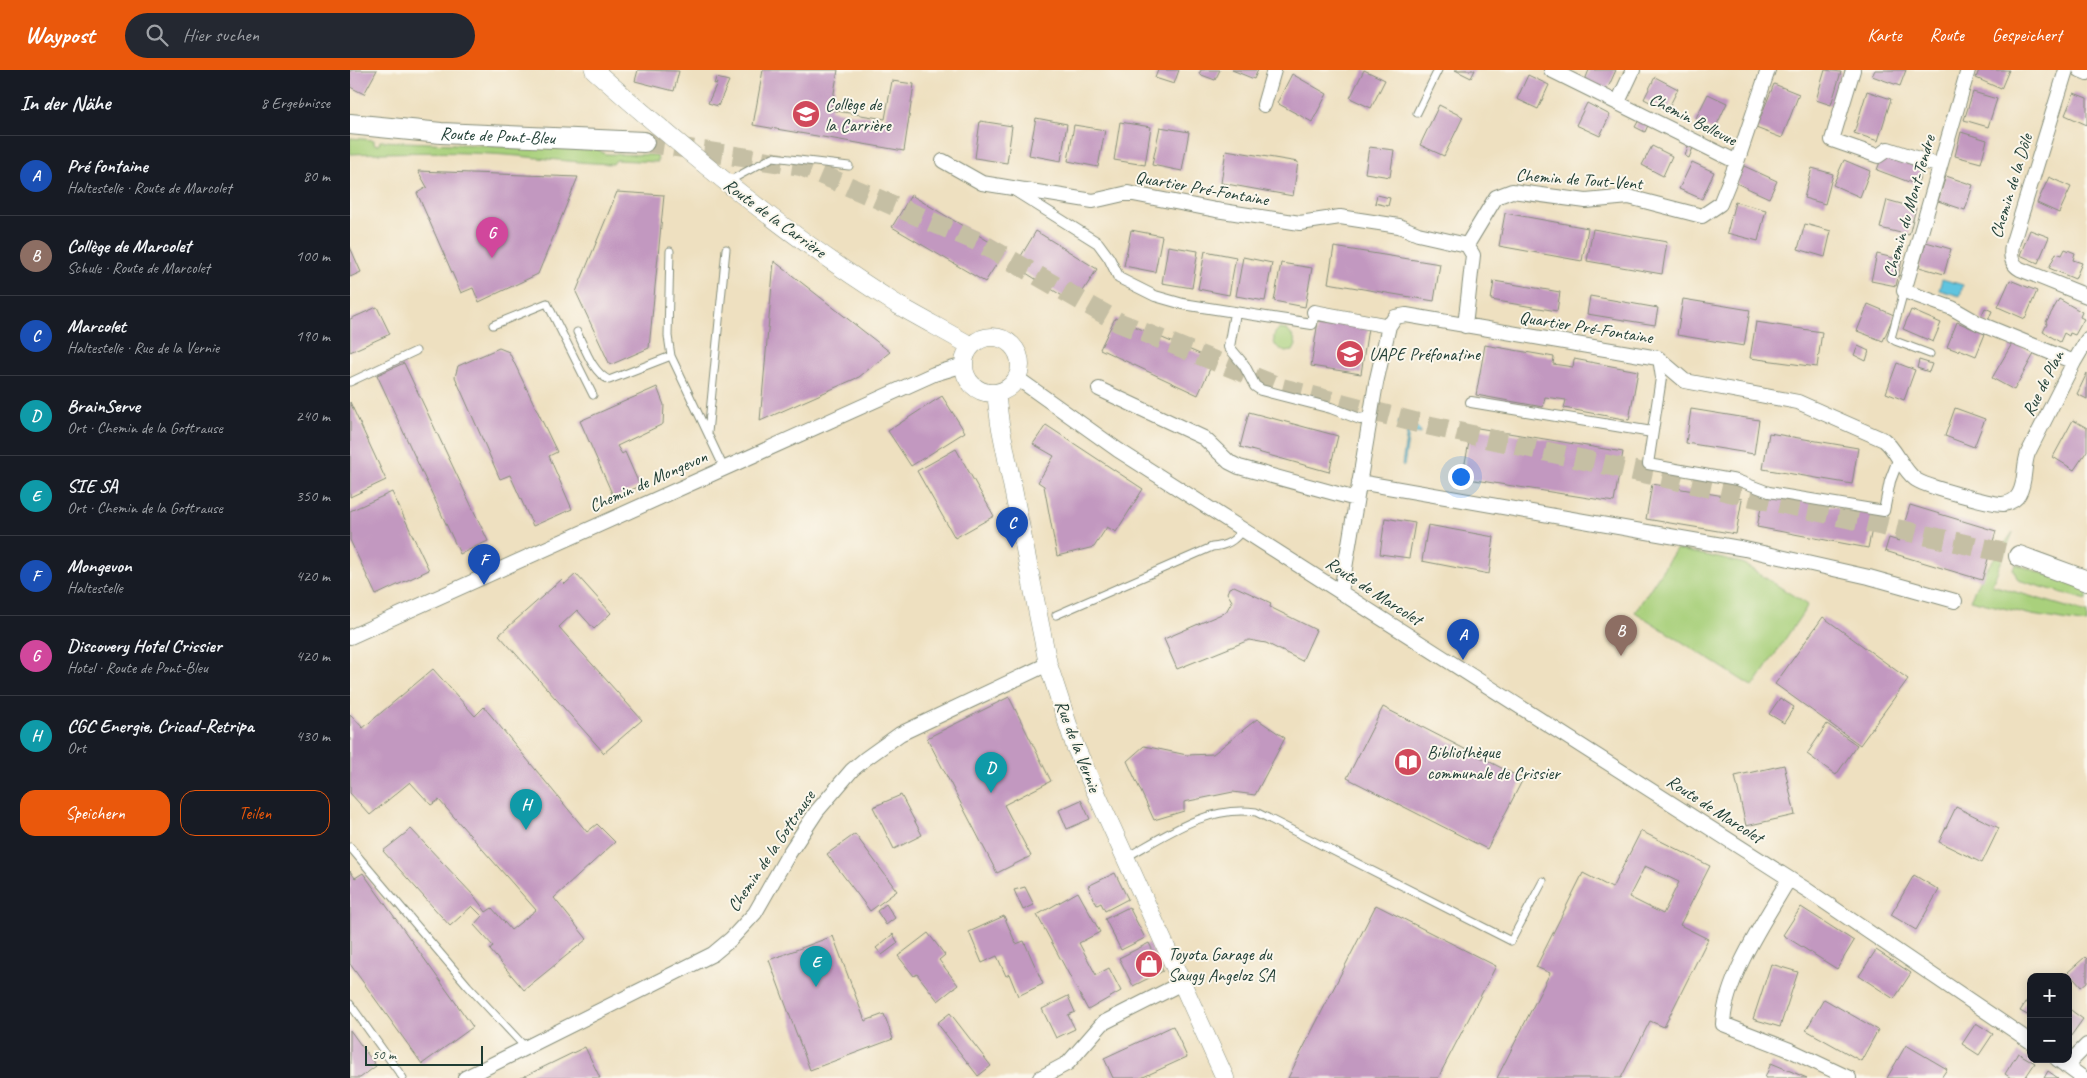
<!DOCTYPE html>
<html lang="de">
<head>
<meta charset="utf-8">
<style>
  body { margin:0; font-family:Caveat,sans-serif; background:#242831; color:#f1f3f6 }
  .controls { position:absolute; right:15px; bottom:15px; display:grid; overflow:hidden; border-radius:10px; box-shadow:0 2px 12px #0003 }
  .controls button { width:45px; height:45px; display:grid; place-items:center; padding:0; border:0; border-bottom:1px solid #363941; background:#171b24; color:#f1f3f6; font:25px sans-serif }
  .scale { position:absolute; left:15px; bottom:12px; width:118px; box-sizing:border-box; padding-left:5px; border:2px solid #1f3d34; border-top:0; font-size:14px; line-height:18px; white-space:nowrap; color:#1f3d34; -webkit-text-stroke:4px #fbf7ec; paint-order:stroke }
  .you { position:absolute; left:1110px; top:406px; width:18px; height:18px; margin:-12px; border:4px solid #fff; border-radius:50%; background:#1a73e8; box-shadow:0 0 0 8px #1a73e833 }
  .badge { display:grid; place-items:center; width:32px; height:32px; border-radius:50%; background:#ea580c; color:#fff; font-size:16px; font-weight:700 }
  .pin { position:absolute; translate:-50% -41px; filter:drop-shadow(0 1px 2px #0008) }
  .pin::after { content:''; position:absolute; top:26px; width:18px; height:15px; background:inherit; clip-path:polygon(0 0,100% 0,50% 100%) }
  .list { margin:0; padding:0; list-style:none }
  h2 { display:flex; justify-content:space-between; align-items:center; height:65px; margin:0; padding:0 20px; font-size:21px }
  h2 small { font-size:16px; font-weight:400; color:#9ea1a6 }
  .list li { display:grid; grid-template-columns:32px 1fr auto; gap:15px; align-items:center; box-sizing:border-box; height:80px; padding:0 20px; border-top:1px solid #363941 }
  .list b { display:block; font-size:19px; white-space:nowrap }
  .list p { margin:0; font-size:16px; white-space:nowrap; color:#9ea1a6 }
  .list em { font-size:16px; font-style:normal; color:#9ea1a6 }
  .actions { display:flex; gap:10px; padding:15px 20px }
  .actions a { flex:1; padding:11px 0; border:1px solid #ea580c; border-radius:15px; text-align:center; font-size:18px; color:#ea580c }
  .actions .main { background:#ea580c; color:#fff }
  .icon { flex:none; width:28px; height:28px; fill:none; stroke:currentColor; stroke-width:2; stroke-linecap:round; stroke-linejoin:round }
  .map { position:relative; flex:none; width:1737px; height:1008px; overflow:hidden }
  header { display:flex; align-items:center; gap:30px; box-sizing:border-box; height:70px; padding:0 25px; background:#ea580c; color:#fff }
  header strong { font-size:24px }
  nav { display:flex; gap:28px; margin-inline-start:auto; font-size:18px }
  .search { width:350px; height:45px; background:#242831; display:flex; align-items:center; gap:12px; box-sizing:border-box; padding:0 18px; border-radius:28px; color:#9ea1a6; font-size:19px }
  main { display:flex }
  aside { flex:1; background:#171b24 }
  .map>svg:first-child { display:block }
</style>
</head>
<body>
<header>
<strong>Waypost</strong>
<div class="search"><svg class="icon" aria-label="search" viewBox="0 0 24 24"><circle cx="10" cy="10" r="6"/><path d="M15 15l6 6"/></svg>Hier suchen</div>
<nav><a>Karte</a><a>Route</a><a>Gespeichert</a></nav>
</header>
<main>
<aside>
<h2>In der Nähe<small>8 Ergebnisse</small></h2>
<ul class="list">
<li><span class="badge" style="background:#1a4fb4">A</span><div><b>Pré fontaine</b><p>Haltestelle · Route de Marcolet</p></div><em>80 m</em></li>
<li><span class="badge" style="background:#8d6e63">B</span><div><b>Collège de Marcolet</b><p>Schule · Route de Marcolet</p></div><em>100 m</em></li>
<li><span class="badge" style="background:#1a4fb4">C</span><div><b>Marcolet</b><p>Haltestelle · Rue de la Vernie</p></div><em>190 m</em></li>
<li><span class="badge" style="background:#0f9aa8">D</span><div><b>BrainServe</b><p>Ort · Chemin de la Gottrause</p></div><em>240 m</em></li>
<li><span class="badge" style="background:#0f9aa8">E</span><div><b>SIE SA</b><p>Ort · Chemin de la Gottrause</p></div><em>350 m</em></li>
<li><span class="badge" style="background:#1a4fb4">F</span><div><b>Mongevon</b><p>Haltestelle</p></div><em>420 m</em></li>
<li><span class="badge" style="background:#d1479c">G</span><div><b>Discovery Hotel Crissier</b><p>Hotel · Route de Pont-Bleu</p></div><em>420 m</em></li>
<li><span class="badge" style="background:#0f9aa8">H</span><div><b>CGC Energie, Cricad-Retripa</b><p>Ort</p></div><em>430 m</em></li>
</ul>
<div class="actions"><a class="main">Speichern</a><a>Teilen</a></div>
</aside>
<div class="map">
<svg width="1737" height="1008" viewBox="0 0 1737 1008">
  <rect width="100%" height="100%" fill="#fbf7ec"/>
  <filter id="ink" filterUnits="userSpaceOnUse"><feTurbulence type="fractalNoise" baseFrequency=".02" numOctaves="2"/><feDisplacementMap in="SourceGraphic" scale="10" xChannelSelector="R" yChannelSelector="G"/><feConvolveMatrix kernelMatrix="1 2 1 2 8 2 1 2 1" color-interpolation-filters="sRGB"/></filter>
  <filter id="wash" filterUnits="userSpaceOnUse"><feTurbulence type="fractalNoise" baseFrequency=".0096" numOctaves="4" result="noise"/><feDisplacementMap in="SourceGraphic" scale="20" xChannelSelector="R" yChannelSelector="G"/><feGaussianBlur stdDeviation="1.12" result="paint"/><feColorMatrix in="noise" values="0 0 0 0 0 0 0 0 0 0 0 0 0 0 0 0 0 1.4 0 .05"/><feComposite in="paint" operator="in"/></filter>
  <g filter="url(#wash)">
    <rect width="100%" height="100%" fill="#eee0c0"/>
    <!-- green -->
    <path fill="#a9d07b" stroke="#648658" d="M0,68L24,70V74L29,75L30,71L154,76H243L255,84L307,85L308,92L266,90L263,94C231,93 200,89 168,86C112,81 56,82 0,84Z
      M930,259L937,260L944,268L946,275L943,281L935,282L925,275C923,268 923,262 930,259Z
      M1663,462L1642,515L1737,543V554L1682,545L1620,530L1630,508Z
      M1326,479L1392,493L1458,535L1403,617L1285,542Z
      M1666,494L1737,519V530L1668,510L1663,499Z"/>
    <!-- water -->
    <path fill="#61c4df" stroke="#40808a" d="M1592,209L1613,215L1610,226L1589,220Z
      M1049,351L1061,353L1070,360V364L1059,362L1054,396L1052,395L1057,362L1048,355Z"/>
    <g id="blocks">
      <!-- building -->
      <path fill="#c298c0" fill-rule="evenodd" d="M0,0H27L14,24L0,17Z
        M288,0L329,1L324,21L285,11Z
        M413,0H488L481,40L535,49L542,11L564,14L554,81L403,55Z
        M808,0H829L824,14L805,8Z
        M851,0H870L865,10L849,4Z
        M882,0H908L904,9Z
        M1014,0L1035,10L1021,38L1000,28Z
        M1105,0H1125L1121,8Z
        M1239,0H1266L1257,20L1235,10Z
        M1475,0L1491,2L1481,35L1466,30Z
        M1525,0H1556L1550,16L1522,6Z
        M1629,0H1659L1651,19L1626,8Z
        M942,4L977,24L962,52L927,33Z
        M1178,5L1199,15L1188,39L1167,29Z
        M1305,7L1328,19L1317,41L1294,29Z
        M366,8L379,11L368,36L358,33L367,13L364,14Z
        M1424,14L1449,24L1432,68L1406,58Z
        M1517,21L1541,29L1528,71L1504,63Z
        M1623,22L1647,29L1638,57L1614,50Z
        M1724,23L1737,28V55L1715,45Z
        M1358,24L1377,33L1364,61L1344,52Z
        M1237,33L1260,45L1250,66L1226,55Z
        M1089,35L1113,47L1094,86L1070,75Z
        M686,48L717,54L711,91L679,85Z
        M1290,48L1299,53L1295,62L1285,57Z
        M630,51L662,56L657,93L625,88Z
        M770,52L801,57L795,95L764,90Z
        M724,55L755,60L748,97L718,91Z
        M810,57L839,62L832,101L802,95Z
        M1611,62L1637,70L1631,93L1605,86Z
        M1339,73L1344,75L1339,88L1335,86Z
        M1302,76L1322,86L1313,106L1292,95Z
        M1019,77L1044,80L1040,107L1015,103Z
        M876,80L948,92L943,126L871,113Z
        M1533,84L1573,99L1567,115L1527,100Z
        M1494,90L1520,101L1510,127L1483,115Z
        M1342,92L1364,102L1352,129L1329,119Z
        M1394,96L1427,111L1419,128L1386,113Z
        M1462,98L1483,104L1475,134L1454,128Z
        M68,101L228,107L188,204L129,232L123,218L111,223L67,123L77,117Z
        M1596,106L1623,115L1615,140L1588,131Z
        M1699,107L1721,117L1709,143L1687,133Z
        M267,122L314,125L299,278L260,295L226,222Z
        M561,125L655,181L635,212L542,157Z
        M1027,125L1040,128L1038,136L1025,133Z
        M1537,130L1566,138L1559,165L1530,158Z
        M1385,132L1416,140L1408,171L1377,163Z
        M1155,143L1238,158L1232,191L1149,176Z
        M1455,154L1481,161L1475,187L1448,179Z
        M1243,159L1317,172L1312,204L1237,191Z
        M781,160L812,166L805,202L774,196Z
        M1680,160L1699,167L1688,193L1670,185Z
        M686,161L747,199L725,234L665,196Z
        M1576,172L1601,179L1594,204L1569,197Z
        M818,176L848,181L842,218L812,213Z
        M0,177L11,202L0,207Z
        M984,177L1090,194L1084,231L978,213Z
        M1715,179L1725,183L1723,190L1732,193L1725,209L1699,198L1706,183L1712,185Z
        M855,181L886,187L879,225L848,219Z
        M1527,184L1552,190L1546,216L1521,211Z
        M893,187L922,193L915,231L886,226Z
        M424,191L540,282L509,307L410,351Z
        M931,193L962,198L955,237L924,231Z
        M1660,210L1687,221L1675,249L1648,237Z
        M1144,211L1210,222L1207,241L1141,230Z
        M1240,226L1308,238L1305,255L1237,244Z
        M1333,229L1400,240L1394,276L1327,265Z
        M1709,229L1732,242L1730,247L1734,249L1725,265L1720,263L1719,266L1714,263L1710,272L1693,262L1697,254L1696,252Z
        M1518,234L1544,245L1533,271L1507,261Z
        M27,237L40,264L0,282V249Z
        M1635,238L1642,241L1637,253L1630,249Z
        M1561,240L1591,253L1583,272L1553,259Z
        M765,248L864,290L848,325L750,279Z
        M968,251L1018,258L1011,304L961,296Z
        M1406,252L1472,262L1467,297L1400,288Z
        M1607,252L1635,264L1626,286L1609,279L1608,281L1597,277Z
        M1663,272L1684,284L1664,320L1642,308Z
        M1135,275L1204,287L1203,294L1223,297L1224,289L1288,301L1279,350L1214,338L1216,330L1195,327L1193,337L1126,325Z
        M1508,276L1519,281L1516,291L1504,285Z
        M149,278L159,282L207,382L199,386L222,439L183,456L160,405L150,409L105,307L108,296Z
        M1569,290L1582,294L1579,302L1567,298Z
        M54,293L138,471L110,484L27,305Z
        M1547,293L1565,300L1554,330L1536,323Z
        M1737,303V329L1727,324Z
        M307,317L314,335L313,354L267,376L272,384L275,382L290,416L264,428L230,351Z
        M592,326L615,362L561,396L538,361Z
        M0,332L36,410L0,427Z
        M1605,338L1635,349L1624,377L1595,366Z
        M1341,339L1409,350L1404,384L1336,373Z
        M899,342L988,366L979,402L890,377Z
        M1723,350L1737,358V381L1724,400L1703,387Z
        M696,355L793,419L766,462L757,457L744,477L707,486L694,416L688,412L704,386L683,374Z
        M1122,357L1273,382L1264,432L1112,408Z
        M1419,363L1508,378L1502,414L1413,399Z
        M606,379L644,446L605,468L567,401Z
        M1302,414L1392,429L1386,464L1296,449Z
        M42,422L79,500L26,525L0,470V441Z
        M1414,423L1525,445L1518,478L1407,457Z
        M1560,435L1646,461L1632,510L1535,481L1539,468L1549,471Z
        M1035,448L1065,453L1059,488L1030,484Z
        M1078,455L1144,467L1139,504L1072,491Z
        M226,504L261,543L244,559L227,540L209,557L292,650L254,683L149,565L211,510L215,514Z
        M884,516L921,533L920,537L966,560L952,591L916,573L899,570L827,599L814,569L876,542L882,531L877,523L879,518Z
        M1473,547L1558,609L1510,675L1425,614Z
        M83,599L125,646L134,637L237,762L247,754L265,772L204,828L237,869L174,920L140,880L143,876L124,855L132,846L122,836L100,856L33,781L61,759L125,827L136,842L142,838L161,860L186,840L89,730L81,735L60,712L20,745L0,723V644L13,658Z
        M659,627L701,711L654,735L681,786L647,803L577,668Z
        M1430,628L1444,637L1434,653L1419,644Z
        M1033,637L1173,709L1137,779L997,708Z
        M907,649L935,668L905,725L883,722L834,732V741L804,750L777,691L794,676L837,685L863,684Z
        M1477,654L1507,675L1486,705L1457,684Z
        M1434,695L1445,745L1396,756L1385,706Z
        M551,725L572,765L544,779L523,737Z
        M731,730L740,749L717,759L709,740Z
        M1606,737L1649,758L1632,793L1589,772Z
        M1291,761L1360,796L1330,855L1358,869L1314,957L1300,951L1271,1008H1147L1200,903L1186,897L1233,803L1262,818ZM1295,796L1329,812L1313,844L1279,827Z
        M505,764L547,821L520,841L477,784Z
        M0,801L5,808L13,803L123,957L72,994L0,894Z
        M765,803L778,829L755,841L751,833L747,835L738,816Z
        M1564,805L1589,820L1566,860L1541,845Z
        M675,817L684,835L673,840L664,820Z
        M728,822L750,862L729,873L746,905L759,898L771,921L738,940L687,845Z
        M536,834L545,848L536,855L527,841Z
        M1026,835L1146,896L1088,1008H938Z
        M779,837L795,868L771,880L755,849Z
        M1451,837L1504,871L1487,899L1433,865Z
        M654,846L666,874L674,871L693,914L668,926L659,904L656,906L647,886L632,893L619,862Z
        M578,863L595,885L589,890L608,915L588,931L567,904L564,906L548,886Z
        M543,864L548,873L532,885L526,878Z
        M483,866L515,951L534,944L543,969L460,1000L419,890Z
        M799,873L813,901L783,916L769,888Z
        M1526,880L1561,903L1544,929L1509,906Z
        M1735,887L1737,889V912L1731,917L1718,902Z
        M1421,894L1448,902L1430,957L1403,949Z
        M1681,924V947L1670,941Z
        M718,926L725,942L718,945L725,959L706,968L692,939Z
        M1474,929L1528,960L1511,991L1456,960Z
        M1718,938L1733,949L1718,970Z
        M600,943L641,996L628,1006L587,953Z
        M1626,953L1643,964L1629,985L1612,974Z
        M823,956L837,987L791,1008H763L754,988Z
        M0,960L26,996L10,1008H0Z
        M1556,975L1597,999L1591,1008H1537Z
        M235,977L250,1008H171Z
        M1668,983L1685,993L1675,1008H1661L1655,1004Z
        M1421,993L1457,1008H1415Z
        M1698,1001L1708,1008H1694Z"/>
    </g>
  </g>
  <g filter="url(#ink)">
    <use href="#blocks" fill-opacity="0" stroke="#868e7a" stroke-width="1"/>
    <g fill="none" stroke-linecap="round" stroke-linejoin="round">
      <!-- secondary-tunnel -->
      <path stroke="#c5bfa4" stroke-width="20" stroke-dasharray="20 10" stroke-linecap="butt" d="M294,72L451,96L629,172L770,253L932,318L1072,354L1669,486"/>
      <defs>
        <path id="service" d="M1067,43L1088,0
          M379,111L423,87L499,96
          M320,181L318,266L321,286
          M1554,221L1541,268L1545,271L1580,284
          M143,255L197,233L243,325
          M227,262C235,278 242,302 259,310L321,286L374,398
          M0,312L66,281
          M358,363L376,179
          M706,545L862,477C876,476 885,471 893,459
          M0,777L118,916L176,978
          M775,788C816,765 857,735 906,742L1161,871L1193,811
          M0,934L53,1008"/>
        <path id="pedestrian" d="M662,119L748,173L759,188L769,208L805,226L833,234L962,254L964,242
          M885,243L879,277L894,295L905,316L911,320L981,338L1010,349L1020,347
          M1308,288L1311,308L1298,394L1387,410L1419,422L1534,441L1540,411L1548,390
          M1121,332L1302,362"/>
        <path id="minor" d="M1201,0L1387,92
          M1503,0L1482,70L1528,86L1538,79L1590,96
          M1618,0L1554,221L1602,238L1628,253L1724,292
          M1716,0L1662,175C1660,186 1661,194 1670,199L1737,226
          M1730,0L1737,3
          M1268,32L1283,0
          M914,35L924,0
          M593,91L632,113L743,131L778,123L866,140L950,153L990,147L1049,156L1068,164L1117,175L1123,185L1115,256
          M1117,175L1146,127L1162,121L1236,131L1279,127L1352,146L1370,134L1387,92L1418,0
          M964,242L1039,256
          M667,308L768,380L1457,820L1681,972
          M749,319L854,368L879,392L889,397L1006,429
          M1009,412L1395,479L1519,507L1605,531
          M991,522L1026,313L1039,256L1045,247L1056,245L1308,288L1335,311L1448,332L1534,370C1546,379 1552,399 1565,409C1573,416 1641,434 1653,434C1660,433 1666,430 1669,424C1676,412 1673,396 1678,383L1724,292L1737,270
          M0,567L584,304L614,295
          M1439,809C1416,848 1375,908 1373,954L1440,980L1499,1008
          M1707,989L1733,1008
          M1716,996L1737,975
          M115,1008L363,884L381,869L405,843L438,785L467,741L502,700L515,689L550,664L698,594
          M690,1008L718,993L753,953L832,913"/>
        <path id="tertiary" d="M244,0C340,85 439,167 548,235C572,249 597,262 621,276
          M614 295a28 28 0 1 1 56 0a28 28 0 1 1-56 0Z
          M646,323L650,354L698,594L725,676L875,1008"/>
        <g id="secondary">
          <path id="s1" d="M0,54L91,63L294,72"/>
          <path d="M1669,486L1737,511"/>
        </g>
      </defs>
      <!-- service casing -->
      <use href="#service" stroke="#868e7a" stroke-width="9"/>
      <!-- pedestrian casing -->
      <use href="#pedestrian" stroke="#868e7a" stroke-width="12"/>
      <!-- minor casing -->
      <use href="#minor" stroke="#868e7a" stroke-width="16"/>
      <!-- tertiary casing -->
      <use href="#tertiary" stroke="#868e7a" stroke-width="19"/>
      <!-- secondary casing -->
      <use href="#secondary" stroke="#868e7a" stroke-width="22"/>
      <!-- service -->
      <use href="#service" stroke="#fff" stroke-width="7"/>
      <!-- pedestrian -->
      <use href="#pedestrian" stroke="#fff" stroke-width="10"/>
      <!-- minor -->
      <use href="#minor" stroke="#fff" stroke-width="14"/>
      <!-- tertiary -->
      <use href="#tertiary" stroke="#fff" stroke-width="18"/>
      <!-- secondary -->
      <use href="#secondary" stroke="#fff" stroke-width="20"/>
    </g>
  </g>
  <!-- icons -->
  <defs>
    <symbol id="university-disc" viewBox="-11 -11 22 22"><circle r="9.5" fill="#d1495b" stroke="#fbf7ec"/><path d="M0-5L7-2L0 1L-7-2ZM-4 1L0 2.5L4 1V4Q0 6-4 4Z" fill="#fff"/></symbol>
    <symbol id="school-disc" viewBox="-11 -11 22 22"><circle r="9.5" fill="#d1495b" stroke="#fbf7ec"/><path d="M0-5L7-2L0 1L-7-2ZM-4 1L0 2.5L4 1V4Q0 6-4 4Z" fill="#fff"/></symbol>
    <symbol id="library-disc" viewBox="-11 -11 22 22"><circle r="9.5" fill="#d1495b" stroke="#fbf7ec"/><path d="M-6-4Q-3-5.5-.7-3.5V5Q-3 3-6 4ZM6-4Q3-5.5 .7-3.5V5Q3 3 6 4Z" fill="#fff"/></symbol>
    <symbol id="shop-disc" viewBox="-11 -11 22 22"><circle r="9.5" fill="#d1495b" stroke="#fbf7ec"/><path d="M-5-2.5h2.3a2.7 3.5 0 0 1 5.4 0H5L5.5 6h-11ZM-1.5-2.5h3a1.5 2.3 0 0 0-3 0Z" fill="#fff"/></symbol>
  </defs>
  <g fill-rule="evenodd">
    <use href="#university-disc" x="440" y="28" width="32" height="32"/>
    <use href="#school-disc" x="984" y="268" width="32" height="32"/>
    <use href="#library-disc" x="1042" y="676" width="32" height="32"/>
    <use href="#shop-disc" x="783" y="878" width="32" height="32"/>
  </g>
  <g text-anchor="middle" stroke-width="4" stroke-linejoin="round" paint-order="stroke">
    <!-- poi labels -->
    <g font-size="18" fill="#1f3d34" stroke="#fbf7ec" text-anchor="start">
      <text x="475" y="40">Collège de<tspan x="475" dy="21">la Carrière</tspan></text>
      <text x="1019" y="290">UAPE Préfonatine</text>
      <text x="1077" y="688">Bibliothèque<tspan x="1077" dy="21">communale de Crissier</tspan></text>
      <text x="818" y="890">Toyota Garage du<tspan x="818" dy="21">Saugy Angeloz SA</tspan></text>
    </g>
    <!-- street labels -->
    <g font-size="18" fill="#1f3d34" stroke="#fbf7ec">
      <text transform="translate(1343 49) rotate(27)" y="6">Chemin Bellevue</text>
      <text dy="6" stroke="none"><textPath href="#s1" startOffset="148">Route de Pont-Bleu</textPath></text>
      <text transform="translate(1229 109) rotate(4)" y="6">Chemin de Tout-Vent</text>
      <text transform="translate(1661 116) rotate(-73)" y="6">Chemin de la Dôle</text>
      <text transform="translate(852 118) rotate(10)" y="6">Quartier Pré-Fontaine</text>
      <text transform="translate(1559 136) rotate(-74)" y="6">Chemin du Mont-Tendre</text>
      <text transform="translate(425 148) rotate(36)" y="6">Route de la Carrière</text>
      <text transform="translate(1236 257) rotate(9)" y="6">Quartier Pré-Fontaine</text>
      <text transform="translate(1693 313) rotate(-63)" y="6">Rue de Plan</text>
      <text transform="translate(298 411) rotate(-24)" y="6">Chemin de Mongevon</text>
      <text transform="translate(1024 521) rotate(33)" y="6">Route de Marcolet</text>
      <text transform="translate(728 676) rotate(69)" y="6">Rue de la Vernie</text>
      <text transform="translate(1365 739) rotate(33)" y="6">Route de Marcolet</text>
      <text transform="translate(421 781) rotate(-56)" y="6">Chemin de la Gottrause</text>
    </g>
  </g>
</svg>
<div class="controls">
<button>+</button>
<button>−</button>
</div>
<div class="scale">50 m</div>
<div class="you"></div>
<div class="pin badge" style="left:1113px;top:590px;background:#1a4fb4">A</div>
<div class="pin badge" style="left:1271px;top:586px;background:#8d6e63">B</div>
<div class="pin badge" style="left:662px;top:478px;background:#1a4fb4">C</div>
<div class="pin badge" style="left:641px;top:723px;background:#0f9aa8">D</div>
<div class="pin badge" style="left:466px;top:917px;background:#0f9aa8">E</div>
<div class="pin badge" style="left:134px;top:515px;background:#1a4fb4">F</div>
<div class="pin badge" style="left:142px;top:188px;background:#d1479c">G</div>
<div class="pin badge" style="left:176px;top:760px;background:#0f9aa8">H</div>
</div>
</main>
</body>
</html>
